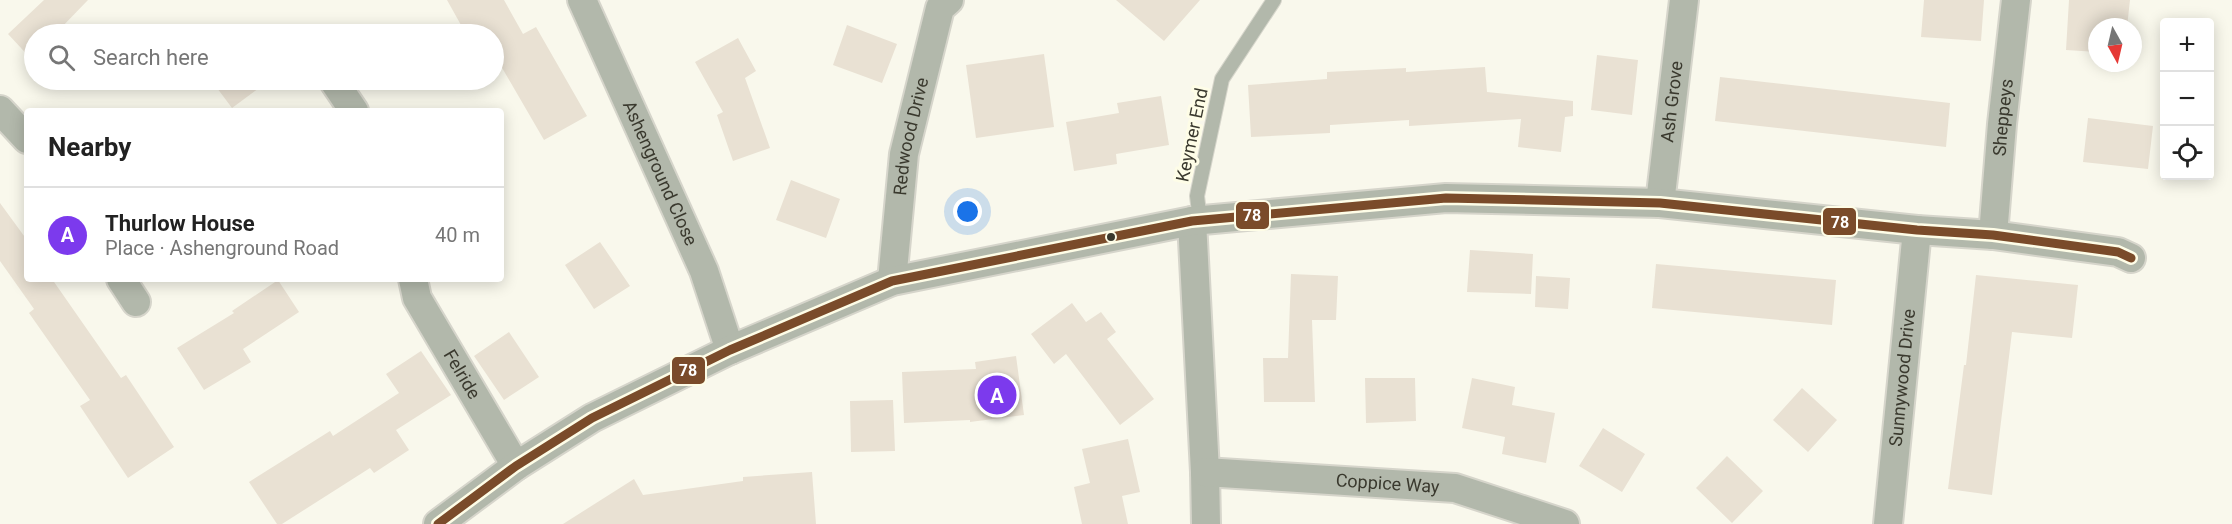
<!DOCTYPE html>
<html lang="en">
<head>
<meta charset="utf-8">
<style>
  body { margin:0; font-family:Roboto,sans-serif; background:#f2f2f2; color:#222 }
  .controls { position:absolute; right:18px; top:18px; display:grid; overflow:hidden; border-radius:6px; box-shadow:0 3px 15px #0003 }
  .controls button { width:54px; height:54px; display:grid; place-items:center; padding:0; border:0; border-bottom:2px solid #e0e0e0; background:#fff; color:#222; font:30px sans-serif }
  .compass { position:absolute; left:2088px; top:18px; width:54px; height:54px; border-radius:50%; background:#fff; box-shadow:0 3px 15px #0003; rotate:172deg }
  .you { position:absolute; left:968px; top:212px; width:21px; height:21px; margin:-15px; border:4px solid #fff; border-radius:50%; background:#1a73e8; box-shadow:0 0 0 9px #1a73e833 }
  .badge { display:grid; place-items:center; width:39px; height:39px; border-radius:50%; background:#7c3aed; color:#fff; font-size:20px; font-weight:700 }
  .pin { position:absolute; translate:-50% -50%; border:3px solid #fff; box-shadow:0 2px 6px #0006 }
  .list { margin:0; padding:0; list-style:none }
  h2 { display:flex; justify-content:space-between; align-items:center; height:78px; margin:0; padding:0 24px; font-size:26px }
  h2 small { font-size:20px; font-weight:400; color:#767676 }
  .list li { display:grid; grid-template-columns:39px 1fr auto; gap:18px; align-items:center; box-sizing:border-box; height:96px; padding:0 24px; border-top:2px solid #e0e0e0 }
  .list b { display:block; font-size:22px; white-space:nowrap }
  .list p { margin:0; font-size:20px; white-space:nowrap; color:#767676 }
  .list em { font-size:20px; font-style:normal; color:#767676 }
  .icon { flex:none; width:33px; height:33px; fill:none; stroke:currentColor; stroke-width:2; stroke-linecap:round; stroke-linejoin:round }
  .map { position:relative; flex:none; width:2232px; height:524px; overflow:hidden }
  .search { position:absolute; background:#fff; box-shadow:0 3px 15px #0003; left:24px; top:24px; width:480px; height:66px; display:flex; align-items:center; gap:15px; box-sizing:border-box; padding:0 21px; border-radius:33px; color:#767676; font-size:22px }
  .panel { position:absolute; background:#fff; box-shadow:0 3px 15px #0003; left:24px; top:108px; width:480px; height:174px; border-radius:6px }
  .map>svg:first-child { display:block }
</style>
</head>
<body>
<div class="map">
<svg width="2232" height="524" viewBox="0 0 2232 524">
  <rect width="100%" height="100%" fill="#f9f8ec"/>
  <!-- building -->
  <path fill="#e9e1d3" d="M44,0H88L58,31L61,34H34V62L8,34Z
    M447,0H504L523,34L536,27L587,116L544,140L494,54V34H466Z
    M1116,0H1200L1164,41Z
    M1924,0H1984L1981,41L1921,37Z
    M2069,0H2130L2127,27H2097V52L2066,50Z
    M847,25L897,44L882,83L833,65Z
    M738,38L756,71L745,78L770,148L733,161L717,115L723,112L695,62Z
    M1044,54L1054,127L976,138L966,65Z
    M1597,55L1638,60L1632,115L1591,110Z
    M1485,67L1487,92L1573,101V116L1565,117L1561,152L1518,147L1521,119L1409,126V120L1330,125V133L1251,137L1248,85L1327,79V72L1406,68V72Z
    M1720,77L1950,103L1946,147L1715,121Z
    M211,80H270L232,108Z
    M1161,96L1169,145L1116,154L1117,164L1074,171L1066,122L1119,113L1117,103Z
    M2088,118L2153,126L2148,169L2083,162Z
    M791,180L840,199L826,238L776,220Z
    M0,203L27,240V279H52L121,378L126,375L174,447L128,478L80,406L90,400L29,313L34,309L0,261Z
    M600,242L630,286L594,309L565,265Z
    M1470,250L1533,254L1531,294L1467,292Z
    M1656,264L1836,280L1832,325L1652,308Z
    M1291,274L1338,276L1336,320H1312L1315,402H1264L1263,358H1288Z
    M1976,275L2078,285L2072,338L2012,332L1992,495L1948,489L1964,365H1966Z
    M1536,276L1570,278L1568,309L1535,307Z
    M278,280L299,312L243,349L251,362L204,390L177,348L234,313L232,311Z
    M1072,303L1086,322L1101,312L1116,332L1107,339L1154,399L1120,425L1066,354L1054,364L1031,334Z
    M509,332L539,377L504,400L474,356Z
    M421,351L451,395L396,430L409,450L374,473L370,468L282,524H277L249,482L330,431L333,436L399,393L386,374Z
    M1016,356L1024,415L970,422V420L904,423L902,372L976,369L975,362Z
    M1365,378H1415L1416,421L1366,423Z
    M1472,378L1515,387L1512,405L1555,413L1546,463L1502,454L1505,437L1462,428Z
    M1802,388L1837,420L1808,452L1773,420Z
    M893,400L895,451L851,452L850,401Z
    M1603,428L1645,454L1622,492L1579,466Z
    M1128,439L1140,492L1122,496L1128,524H1082L1074,487L1090,483L1082,449Z
    M1727,456L1763,491L1732,523L1696,488Z
    M812,472L816,524H563L634,479L643,495L743,481V477Z"/>
  <g fill="none" stroke-linecap="round" stroke-linejoin="round">
    <defs>
      <path id="lane" d="M1200,220L1197,196L1222,79L1274,0"/>
      <g id="street">
        <path id="s1" d="M582,0L704,271L730,350"/>
        <path d="M333,80L354,111"/>
        <path d="M0,110L27,139"/>
        <path id="s2" d="M1660,203L1684,0"/>
        <path d="M1192,221L1205,472L1206,524"/>
        <path id="s3" d="M1993,235L2002,124L2016,0"/>
        <path d="M121,279L136,302"/>
        <path id="s4" d="M413,279L417,298L516,466"/>
        <path id="s5" d="M892,281L904,154L940,8L949,0"/>
        <path id="s6" d="M1205,472L1455,488L1565,524"/>
        <path d="M438,524L516,466L592,418L730,350L892,281L1192,221L1446,198L1660,203L1917,230L1993,235L2118,252L2131,258"/>
        <path id="s7" d="M1888,524L1917,230"/>
      </g>
    </defs>
    <!-- lane casing -->
    <use href="#lane" stroke="#d6d5cb" stroke-width="16"/>
    <!-- street casing -->
    <use href="#street" stroke="#d6d5cb" stroke-width="32"/>
    <!-- lane -->
    <use href="#lane" stroke="#b2b8ab" stroke-width="14"/>
    <!-- street -->
    <use href="#street" stroke="#b2b8ab" stroke-width="28"/>
    <defs>
      <path id="bus-1" d="M438,524L516,466L592,418L730,350L892,281L1192,221L1446,198L1660,203L1917,230L1993,235L2118,252L2131,258"/>
    </defs>
    <!-- bus-1 casing -->
    <use href="#bus-1" stroke="#fefde7" stroke-width="14"/>
    <!-- bus-1 -->
    <use href="#bus-1" stroke="#7a4b2a" stroke-width="9"/>
  </g>
  <!-- markers -->
  <circle fill="#3a392e" stroke="#fefde7" stroke-width="2" cx="1111" cy="237" r="5"/>
  <g text-anchor="middle" stroke-width="6" stroke-linejoin="round" paint-order="stroke">
    <!-- street labels -->
    <g font-size="18" fill="#3a392e" stroke="#fefde7">
      <text dy="6" stroke="none"><textPath href="#s2" startOffset="102">Ash Grove</textPath></text>
      <text dy="6" stroke="none"><textPath href="#s3" startOffset="118">Sheppeys</textPath></text>
      <text transform="translate(1192 135) rotate(-78)" y="6">Keymer End</text>
      <text dy="6" stroke="none"><textPath href="#s5" startOffset="146">Redwood Drive</textPath></text>
      <text dy="6" stroke="none"><textPath href="#s1" startOffset="190">Ashenground Close</textPath></text>
      <text dy="6" stroke="none"><textPath href="#s4" startOffset="108">Felride</textPath></text>
      <text dy="6" stroke="none"><textPath href="#s7" startOffset="147">Sunnywood Drive</textPath></text>
      <text dy="6" stroke="none"><textPath href="#s6" startOffset="183">Coppice Way</textPath></text>
    </g>
  </g>
  <g stroke="#fefde7" stroke-width="2">
    <rect x="1235" y="201" width="35" height="29" rx="6" fill="#7a4b2a"/>
    <rect x="1822" y="207" width="35" height="29" rx="6" fill="#7a4b2a"/>
    <rect x="671" y="356" width="35" height="29" rx="6" fill="#7a4b2a"/>
  </g>
  <g font-size="16" text-anchor="middle" font-weight="bold" fill="#fff">
    <text x="1252" y="221">78</text>
    <text x="1840" y="228">78</text>
    <text x="688" y="376">78</text>
  </g>
</svg>
<div class="controls">
<button>+</button>
<button>−</button>
<button><svg class="icon" aria-label="locate" viewBox="0 0 24 24"><circle cx="12" cy="12" r="6"/><path d="M12 2v4M12 18v4M2 12h4M18 12h4"/></svg></button>
</div>
<svg class="compass" viewBox="-18 -18 36 36"><path d="M0-13l5 13h-10z" fill="#e53935"/><path d="M0 13l5-13h-10z" fill="#767676"/></svg>
<div class="you"></div>
<div class="pin badge" style="left:997px;top:395px">A</div>
<div class="search"><svg class="icon" aria-label="search" viewBox="0 0 24 24"><circle cx="10" cy="10" r="6"/><path d="M15 15l6 6"/></svg>Search here</div>
<section class="panel">
<h2>Nearby<small></small></h2>
<ul class="list">
<li><span class="badge">A</span><div><b>Thurlow House</b><p>Place · Ashenground Road</p></div><em>40 m</em></li>
</ul>
</section>
</div>
</body>
</html>
